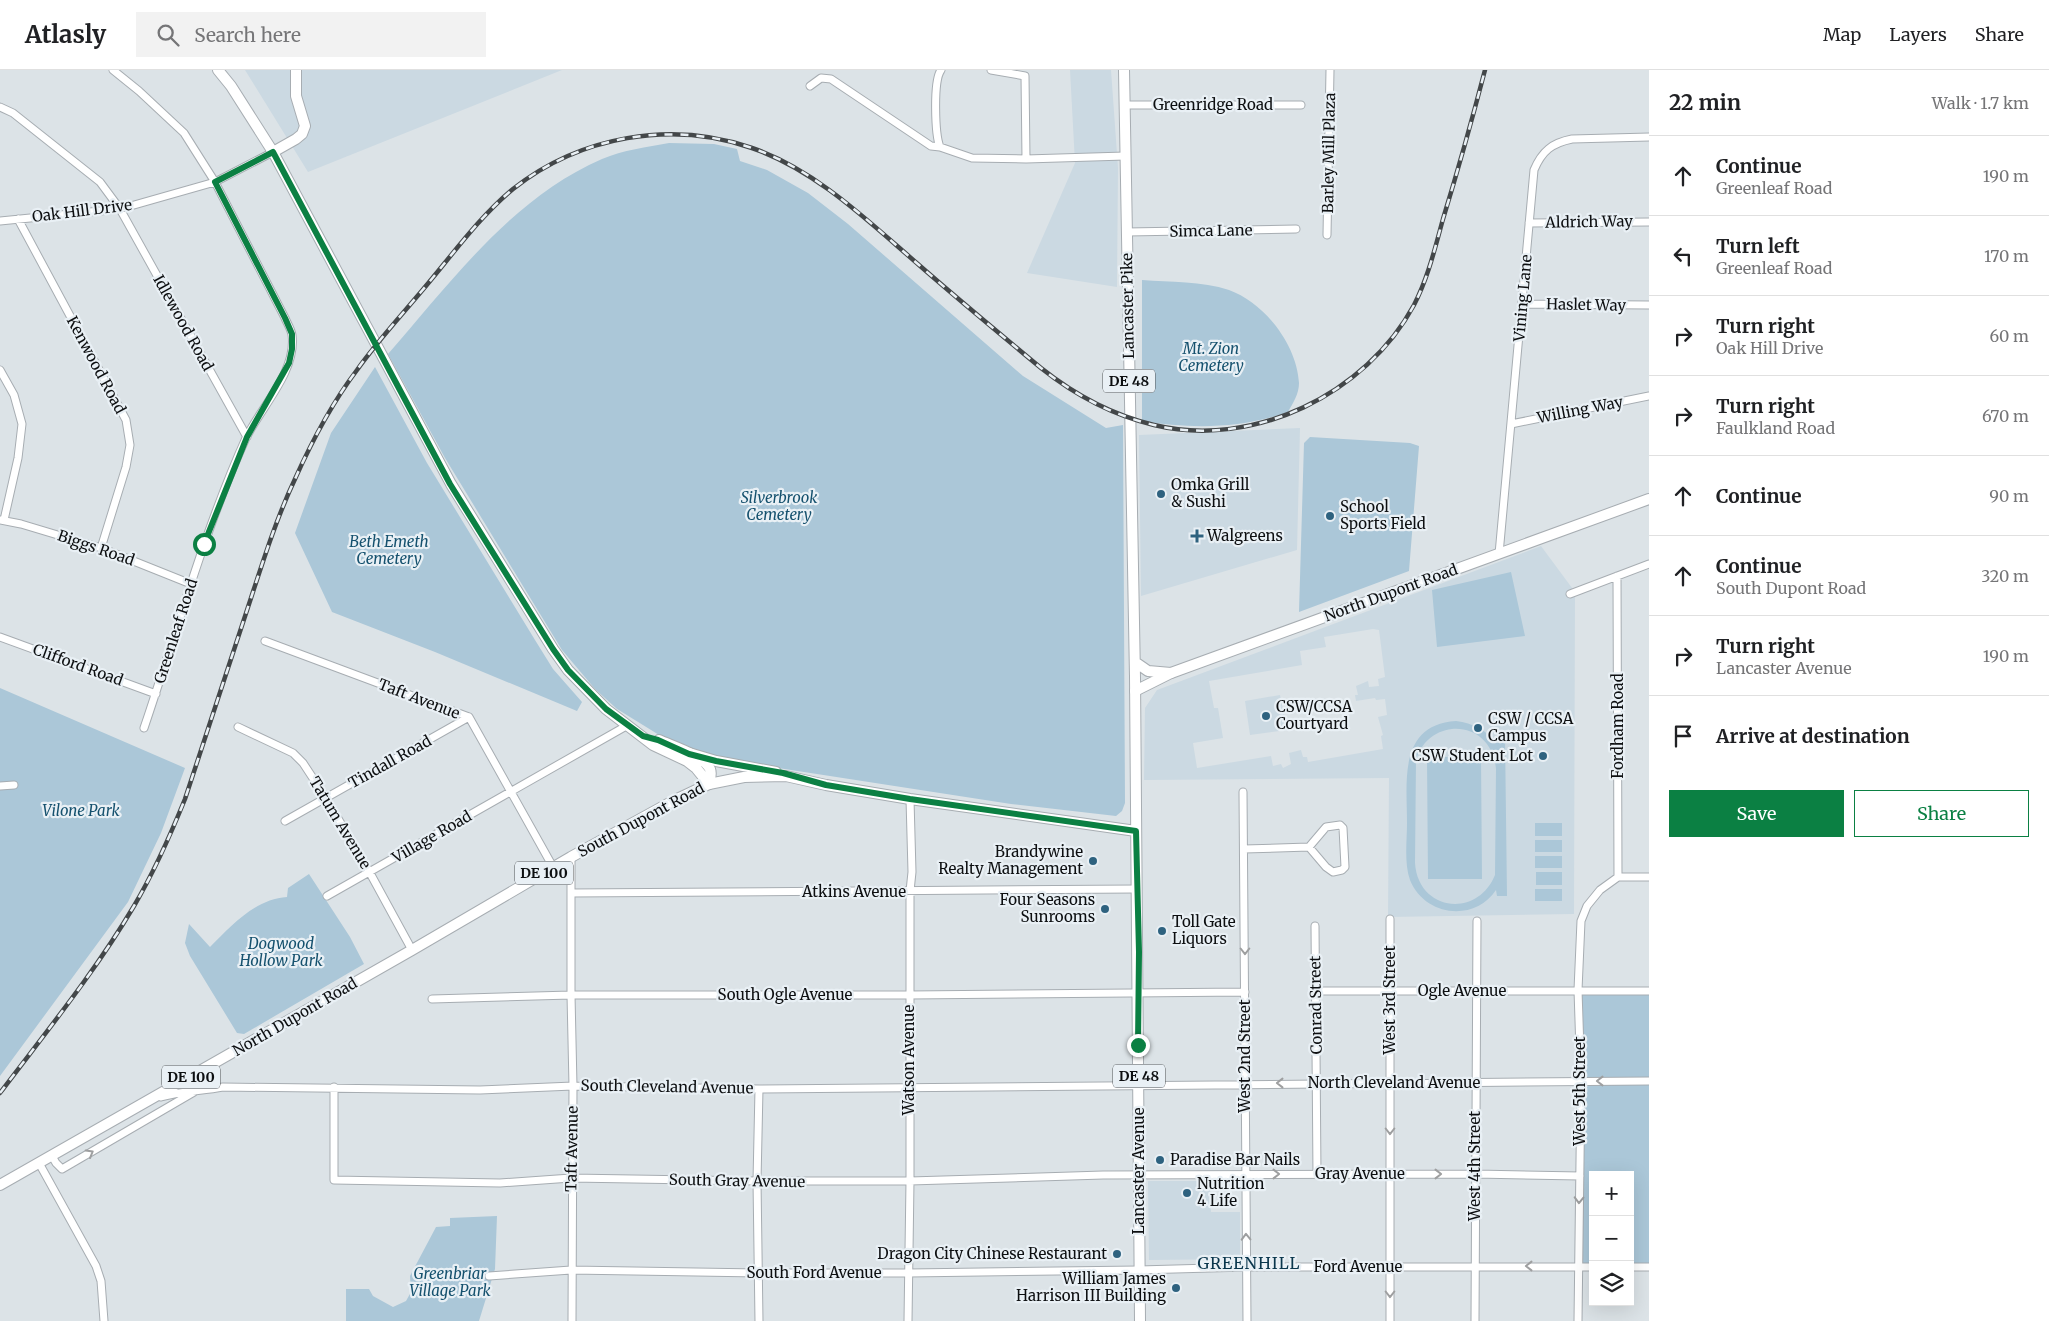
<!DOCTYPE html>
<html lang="en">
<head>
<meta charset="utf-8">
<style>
  body { margin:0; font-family:Merriweather,serif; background:#f2f2f2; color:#202124 }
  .controls { position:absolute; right:15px; bottom:15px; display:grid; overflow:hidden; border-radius:0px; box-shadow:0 5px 20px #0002 }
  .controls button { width:45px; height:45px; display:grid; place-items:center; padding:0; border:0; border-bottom:1px solid #e0e0e0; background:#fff; color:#202124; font:25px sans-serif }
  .stop { position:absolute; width:15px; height:15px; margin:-11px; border:4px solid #0b8043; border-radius:50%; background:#fff }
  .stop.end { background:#0b8043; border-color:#fff; box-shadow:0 1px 5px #0008 }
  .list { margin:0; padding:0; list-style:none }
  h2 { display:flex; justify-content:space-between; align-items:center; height:65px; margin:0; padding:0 20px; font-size:21px }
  h2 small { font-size:16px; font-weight:400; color:#757577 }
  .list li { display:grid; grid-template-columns:32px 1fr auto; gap:15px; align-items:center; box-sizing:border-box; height:80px; padding:0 20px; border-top:1px solid #e0e0e0 }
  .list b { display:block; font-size:19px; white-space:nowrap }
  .list p { margin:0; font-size:16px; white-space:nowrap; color:#757577 }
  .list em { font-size:16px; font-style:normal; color:#757577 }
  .actions { display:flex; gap:10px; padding:15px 20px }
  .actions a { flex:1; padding:11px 0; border:1px solid #0b8043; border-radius:0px; text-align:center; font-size:18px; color:#0b8043 }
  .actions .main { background:#0b8043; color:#fff }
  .icon { flex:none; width:28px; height:28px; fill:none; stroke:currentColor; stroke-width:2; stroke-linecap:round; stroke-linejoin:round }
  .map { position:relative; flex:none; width:1649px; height:1251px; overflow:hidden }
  header { display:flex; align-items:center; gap:30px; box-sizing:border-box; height:70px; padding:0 25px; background:#fff; border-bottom:1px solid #e0e0e0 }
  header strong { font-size:24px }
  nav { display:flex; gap:28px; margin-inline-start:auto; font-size:18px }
  .search { width:350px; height:45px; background:#f2f2f2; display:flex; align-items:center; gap:12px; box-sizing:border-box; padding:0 18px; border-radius:0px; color:#757577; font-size:19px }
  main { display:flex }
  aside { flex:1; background:#fff }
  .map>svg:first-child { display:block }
</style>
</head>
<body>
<header>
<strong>Atlasly</strong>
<div class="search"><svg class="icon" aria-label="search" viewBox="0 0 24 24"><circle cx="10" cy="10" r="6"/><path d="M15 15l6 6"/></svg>Search here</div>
<nav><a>Map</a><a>Layers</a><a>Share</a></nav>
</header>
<main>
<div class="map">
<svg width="1649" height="1251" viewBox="0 0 1649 1251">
  <rect width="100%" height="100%" fill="#dce3e7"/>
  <!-- built -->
  <path fill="#cbd9e2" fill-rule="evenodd" d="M245,0H562L308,102Z
    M1070,0H1111L1118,98L1117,217L1027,203L1075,93Z
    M1300,358L1297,480L1141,526L1139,365Z
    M1541,476L1575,522L1574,844L1388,847L1389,708L1144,710L1145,638L1157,620ZM1373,559L1379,560L1385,607L1378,609L1379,616L1369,617L1368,611L1356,616L1358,625H1355L1356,631L1375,628L1376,630L1385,629L1387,645L1378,647L1383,665L1381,666L1383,679L1308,692L1307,687H1303L1301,680L1289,683L1291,694L1283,698L1281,694L1273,696L1271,686L1197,698L1193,673L1223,668L1218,638H1214L1209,611L1302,595L1300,581L1326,577L1324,567Z
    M1280,625L1287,660L1250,665L1245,631Z
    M1148,1111H1210L1211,1142H1240V1189L1149,1190Z"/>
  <!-- green -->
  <path fill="#abc7d8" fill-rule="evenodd" d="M669,73L714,74L737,79L740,91L767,100L808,123L848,154L1023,306L1106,358L1123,355L1125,733L1122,741L1116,746L1011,734L727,690L697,681L664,668L617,639L595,619L562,580L445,388L388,284C451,212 512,128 602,89C623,80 647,77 669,73Z
    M1142,210C1170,212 1202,211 1229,220C1265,233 1297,275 1299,313C1299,324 1293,333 1288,342C1241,359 1191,359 1142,351Z
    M375,297L427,393L535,570L553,599L582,632L577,641L435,582L332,542L295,463L331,363Z
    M1310,367L1410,373L1419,376L1409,501L1299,542L1304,373Z
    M1511,502L1525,566L1437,577L1432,520Z
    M0,618L185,698L161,763L128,832L0,1006Z
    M1456,651C1473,653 1486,660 1496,673V667H1505L1507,826H1497L1496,820C1475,852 1425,847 1410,810C1404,793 1407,771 1407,753C1407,711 1398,655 1456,651ZM1452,659C1477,657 1494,675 1496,699L1495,805C1477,849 1418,841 1415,793L1416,690C1421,673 1434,661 1452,659Z
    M1427,687H1481L1482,809H1428Z
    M1535,753H1562V766H1535Z
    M1535,770H1562V782H1535Z
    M1535,786H1562V798H1535Z
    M1536,802H1562V815H1536Z
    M309,804L350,867L364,894L244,964L237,963L190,886L185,873L189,854L210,877C231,856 255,829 287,827L288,818Z
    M1535,819H1562V831H1535Z
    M1578,920L1649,921V1197H1630V1105H1593V1197L1578,1196Z
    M497,1146L495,1199L479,1251H346V1219H369L373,1226L393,1237L406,1231L411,1222L410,1206L436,1157L450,1156V1148Z"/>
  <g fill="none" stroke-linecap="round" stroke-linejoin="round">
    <defs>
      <path id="street" d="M113,0L139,21L184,63L215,112L285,248C287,253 291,259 292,265C297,301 261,337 246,368C204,461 177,561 144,658
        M941,0C933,11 935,65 940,77L972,88L1026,89L1025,6L991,0
        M810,16L821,8L831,9L931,76L940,77
        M1124,35H1301
        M0,37L13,43L100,112L120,139L247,367
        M1026,89L1125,86
        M18,149L126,350L130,375L126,397L101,478
        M0,151L120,139L215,112L273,82
        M1529,153L1649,152
        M1127,162L1296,159
        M1327,165L1330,0
        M1523,234L1649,235
        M0,300L14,325L22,354L18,388L4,450
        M1511,354L1649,326
        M0,450L21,454L101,478L191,514
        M1499,484L1534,100C1542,81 1552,73 1572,69L1649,67
        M1617,506L1618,807
        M1570,524L1649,494
        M0,567L156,624
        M265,571L469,647L553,797
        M238,657L293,683L303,693L326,728L370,803L412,880
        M0,716L14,715
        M1243,722L1247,1251
        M285,751L469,647
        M1244,779L1309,777L1326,757L1340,755L1343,758L1345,797L1342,800L1333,802L1326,797L1309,777
        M571,787V925L573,1016L572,1251
        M1618,807H1649
        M571,823L1137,819
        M327,826L628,655
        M1390,849V1251
        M1315,856L1317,1104
        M1317,921H1649
        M432,929L571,925H909L1245,922
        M334,1017V1110L500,1113L571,1108L757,1111H910L1103,1105L1475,1104L1580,1106
        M759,1019L757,1111L759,1251
        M161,1027C181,1021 202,1021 223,1017L480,1020L573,1016L759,1019L1649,1011
        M52,1086L56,1093L62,1099L194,1022
        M39,1093L96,1196L101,1211L104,1251
        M1630,1197H1649
        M489,1206L571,1200L759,1203H909L1139,1200L1247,1197H1593
        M908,1251L910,1111V821L912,802L910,729
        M1475,1251L1477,851
        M1578,1251L1581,1011L1578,920L1581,851L1587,836L1600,820L1618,807"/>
      <path id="secondary" d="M218,0L231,16L273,82L451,414L553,579L568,600L606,639L653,675L687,691L696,698L709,714
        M273,82L296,69L302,64L305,56L296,26V0
        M1135,621L1171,603L1649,429
        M659,670C672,676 704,686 710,699C712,704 710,710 709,714"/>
      <path id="primary" d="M1124,0L1135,607L1140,1251
        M1135,592L1148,601L1171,603
        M689,683L716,691L776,702
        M0,1115L412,880L571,787L675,730L709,714L744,707L786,706L826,715L910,729L1136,761"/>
    </defs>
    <!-- street casing -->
    <use href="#street" stroke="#a7adb2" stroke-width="9"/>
    <!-- secondary casing -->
    <use href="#secondary" stroke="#a7adb2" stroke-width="12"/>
    <!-- primary casing -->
    <use href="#primary" stroke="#a7adb2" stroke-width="12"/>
    <!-- street -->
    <use href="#street" stroke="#fff" stroke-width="7"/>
    <!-- secondary -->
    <use href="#secondary" stroke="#fff" stroke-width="10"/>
    <!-- primary -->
    <use href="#primary" stroke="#fff" stroke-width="10"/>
    <defs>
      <path id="rail" d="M0,1023C46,962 95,902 134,836C154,802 170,766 185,729C207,662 229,595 251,528C264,488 277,447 295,409C312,371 332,333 357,300C376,273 399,248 420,223C450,188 478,148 513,119C580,66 671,50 752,78C816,100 868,151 919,195C959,230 1000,264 1041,298C1075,325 1112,345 1154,355C1254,379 1366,324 1414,235C1428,208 1435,178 1443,149C1458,100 1472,50 1485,0"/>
    </defs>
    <!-- rail casing -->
    <use href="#rail" stroke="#434749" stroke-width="4.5"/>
    <!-- rail -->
    <use href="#rail" stroke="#e9f0f5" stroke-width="2.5" stroke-dasharray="8" stroke-linecap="butt"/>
  </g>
  <!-- one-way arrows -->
  <defs><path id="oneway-chevron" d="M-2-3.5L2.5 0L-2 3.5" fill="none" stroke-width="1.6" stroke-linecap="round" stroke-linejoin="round" transform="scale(1.25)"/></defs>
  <g stroke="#9e9fa0">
    <use href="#oneway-chevron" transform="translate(1245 881) rotate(90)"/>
    <use href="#oneway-chevron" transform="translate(1600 1011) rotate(180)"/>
    <use href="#oneway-chevron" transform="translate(1280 1013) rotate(180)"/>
    <use href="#oneway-chevron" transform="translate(1390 1061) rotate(90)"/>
    <use href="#oneway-chevron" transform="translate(90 1083) rotate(-30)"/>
    <use href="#oneway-chevron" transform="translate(1276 1104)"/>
    <use href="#oneway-chevron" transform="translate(1438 1104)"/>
    <use href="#oneway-chevron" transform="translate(1579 1130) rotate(91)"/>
    <use href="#oneway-chevron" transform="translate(1246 1167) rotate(-91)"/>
    <use href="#oneway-chevron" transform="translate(1529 1196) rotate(-180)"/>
    <use href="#oneway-chevron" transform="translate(1390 1224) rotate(90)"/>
  </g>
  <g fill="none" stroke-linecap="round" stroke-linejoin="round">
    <!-- route -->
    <path stroke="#0b8043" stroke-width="6" d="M204,474L247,367L289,293L292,279V264L285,248L215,112L273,82L450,414L553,579L568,600L606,639L643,666L658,670L689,684L716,691L783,703L826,715L910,729L1136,761L1139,882L1138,975"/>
  </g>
  <!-- markers -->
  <g fill="#2e627f" stroke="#e9f0f5" stroke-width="2">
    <circle cx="1161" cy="424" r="5"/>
    <circle cx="1330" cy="446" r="5"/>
    <path d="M1194.5 458.5h5v5h5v5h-5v5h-5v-5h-5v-5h5z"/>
    <circle cx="1266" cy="646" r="5"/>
    <circle cx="1478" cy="658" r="5"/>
    <circle cx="1543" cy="686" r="5"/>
    <circle cx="1093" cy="791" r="5"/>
    <circle cx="1105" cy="839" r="5"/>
    <circle cx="1162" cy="861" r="5"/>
    <circle cx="1160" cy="1090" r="5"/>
    <circle cx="1187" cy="1123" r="5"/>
    <circle cx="1117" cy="1184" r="5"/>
    <circle cx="1176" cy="1218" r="5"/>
  </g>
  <g text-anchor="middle" stroke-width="4.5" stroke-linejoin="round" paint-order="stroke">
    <!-- shield labels -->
    <g fill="#e9f0f5" stroke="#4f5255" stroke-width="1">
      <rect x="1103" y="299.5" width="52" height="23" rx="4"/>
      <rect x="515" y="791.5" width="58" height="23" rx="4"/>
      <rect x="1113" y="994.5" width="52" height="23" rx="4"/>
      <rect x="162" y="995.5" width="58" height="23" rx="4"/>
    </g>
    <g font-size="14" font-weight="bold" fill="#0d0f11">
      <text x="1129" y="316">DE 48</text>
      <text x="544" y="808">DE 100</text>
      <text x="1139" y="1011">DE 48</text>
      <text x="191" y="1012">DE 100</text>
    </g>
    <!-- street labels -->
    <g font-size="15" fill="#0d0f11" stroke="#e9f0f5">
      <text x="1213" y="40">Greenridge Road</text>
      <text transform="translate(1329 83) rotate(-89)" y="5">Barley Mill Plaza</text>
      <text transform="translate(82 141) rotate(-7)" y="5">Oak Hill Drive</text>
      <text transform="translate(1589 152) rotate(-1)" y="5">Aldrich Way</text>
      <text transform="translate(1211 161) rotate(-1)" y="5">Simca Lane</text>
      <text transform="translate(1523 228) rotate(-85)" y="5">Vining Lane</text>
      <text transform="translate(1586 235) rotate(1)" y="5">Haslet Way</text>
      <text transform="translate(1128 236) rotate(-91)" y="5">Lancaster Pike</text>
      <text transform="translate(183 253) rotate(61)" y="5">Idlewood Road</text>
      <text transform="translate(96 295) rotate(62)" y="5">Kenwood Road</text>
      <text transform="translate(1580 340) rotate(-11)" y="5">Willing Way</text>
      <text transform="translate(96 478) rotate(19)" y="5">Biggs Road</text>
      <text transform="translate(1391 523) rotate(-20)" y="5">North Dupont Road</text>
      <text transform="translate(176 561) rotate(-72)" y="5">Greenleaf Road</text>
      <text transform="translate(78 595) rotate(20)" y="5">Clifford Road</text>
      <text transform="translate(419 629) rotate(21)" y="5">Taft Avenue</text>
      <text transform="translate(1618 656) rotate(-90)" y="5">Fordham Road</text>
      <text transform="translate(390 692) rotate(-29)" y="5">Tindall Road</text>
      <text transform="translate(641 750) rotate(-28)" y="5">South Dupont Road</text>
      <text transform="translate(340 753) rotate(59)" y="5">Tatum Avenue</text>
      <text transform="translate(432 767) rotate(-30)" y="5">Village Road</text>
      <text x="854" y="827">Atkins Avenue</text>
      <text x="1462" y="926">Ogle Avenue</text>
      <text x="785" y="930">South Ogle Avenue</text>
      <text transform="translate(1390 930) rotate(-90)" y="5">West 3rd Street</text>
      <text transform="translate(1316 935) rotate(-91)" y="5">Conrad Street</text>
      <text transform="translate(295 947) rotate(-30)" y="5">North Dupont Road</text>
      <text transform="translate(1245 986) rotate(-90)" y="5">West 2nd Street</text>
      <text transform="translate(909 990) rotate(-90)" y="5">Watson Avenue</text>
      <text x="1394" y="1018">North Cleveland Avenue</text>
      <text transform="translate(667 1017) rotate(1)" y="5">South Cleveland Avenue</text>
      <text transform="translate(1580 1021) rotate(-90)" y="5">West 5th Street</text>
      <text transform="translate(572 1079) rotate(-89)" y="5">Taft Avenue</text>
      <text transform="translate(1475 1096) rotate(-90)" y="5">West 4th Street</text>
      <text transform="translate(1139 1101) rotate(-90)" y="5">Lancaster Avenue</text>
      <text x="1360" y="1109">Gray Avenue</text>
      <text transform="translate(737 1111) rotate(1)" y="5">South Gray Avenue</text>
      <text x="1358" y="1202">Ford Avenue</text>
      <text x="814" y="1208">South Ford Avenue</text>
    </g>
    <!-- park labels -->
    <g font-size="15" font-style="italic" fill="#15516e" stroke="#e9f0f5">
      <text x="1211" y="284">Mt. Zion<tspan x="1211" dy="17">Cemetery</tspan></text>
      <text x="779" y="433">Silverbrook<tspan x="779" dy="17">Cemetery</tspan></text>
      <text x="389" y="477">Beth Emeth<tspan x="389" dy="17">Cemetery</tspan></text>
      <text x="81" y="746">Vilone Park</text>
      <text x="281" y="879">Dogwood<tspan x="281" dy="17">Hollow Park</tspan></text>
      <text x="450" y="1209">Greenbriar<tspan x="450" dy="17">Village Park</tspan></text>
    </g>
    <!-- poi labels -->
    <g font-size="15" fill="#0d0f11" stroke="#e9f0f5" text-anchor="start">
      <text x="1171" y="420">Omka Grill<tspan x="1171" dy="17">&amp; Sushi</tspan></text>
      <text x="1340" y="442">School<tspan x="1340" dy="17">Sports Field</tspan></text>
      <text x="1207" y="471">Walgreens</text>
      <text x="1276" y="642">CSW/CCSA<tspan x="1276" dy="17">Courtyard</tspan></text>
      <text x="1488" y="654">CSW / CCSA<tspan x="1488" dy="17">Campus</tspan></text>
      <text x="1533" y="691" text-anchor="end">CSW Student Lot</text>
      <text x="1083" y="787" text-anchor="end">Brandywine<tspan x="1083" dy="17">Realty Management</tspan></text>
      <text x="1095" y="835" text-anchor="end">Four Seasons<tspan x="1095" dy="17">Sunrooms</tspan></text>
      <text x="1172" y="857">Toll Gate<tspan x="1172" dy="17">Liquors</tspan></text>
      <text x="1170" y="1095">Paradise Bar Nails</text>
      <text x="1197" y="1119">Nutrition<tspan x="1197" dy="17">4 Life</tspan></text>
      <text x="1107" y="1189" text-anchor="end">Dragon City Chinese Restaurant</text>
      <text x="1166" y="1214" text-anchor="end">William James<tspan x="1166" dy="17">Harrison III Building</tspan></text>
    </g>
    <!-- neighbourhood labels -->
    <g font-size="16" letter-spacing="1" fill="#0a364c" stroke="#e9f0f5">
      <text x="1249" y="1199">GREENHILL</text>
    </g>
  </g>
</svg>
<div class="controls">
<button>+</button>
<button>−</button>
<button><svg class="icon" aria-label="layers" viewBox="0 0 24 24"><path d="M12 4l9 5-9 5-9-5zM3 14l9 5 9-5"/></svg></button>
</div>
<div class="stop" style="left:204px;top:474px"></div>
<div class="stop end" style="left:1138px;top:975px"></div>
</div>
<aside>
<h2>22 min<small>Walk · 1.7 km</small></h2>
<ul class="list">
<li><svg class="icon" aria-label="ahead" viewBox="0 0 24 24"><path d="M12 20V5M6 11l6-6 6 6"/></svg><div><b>Continue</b><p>Greenleaf Road</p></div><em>190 m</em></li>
<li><svg class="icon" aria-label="left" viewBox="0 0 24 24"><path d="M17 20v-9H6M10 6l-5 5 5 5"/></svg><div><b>Turn left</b><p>Greenleaf Road</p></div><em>170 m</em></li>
<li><svg class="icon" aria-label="right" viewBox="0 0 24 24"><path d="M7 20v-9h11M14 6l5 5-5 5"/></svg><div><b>Turn right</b><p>Oak Hill Drive</p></div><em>60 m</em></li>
<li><svg class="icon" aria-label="right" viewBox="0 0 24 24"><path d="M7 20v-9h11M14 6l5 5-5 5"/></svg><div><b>Turn right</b><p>Faulkland Road</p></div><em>670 m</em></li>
<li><svg class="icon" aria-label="ahead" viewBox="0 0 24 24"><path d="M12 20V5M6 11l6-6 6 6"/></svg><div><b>Continue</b></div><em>90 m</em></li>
<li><svg class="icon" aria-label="ahead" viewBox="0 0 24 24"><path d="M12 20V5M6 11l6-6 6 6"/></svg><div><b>Continue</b><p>South Dupont Road</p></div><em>320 m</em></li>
<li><svg class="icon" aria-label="right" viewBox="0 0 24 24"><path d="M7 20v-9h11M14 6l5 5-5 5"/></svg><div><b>Turn right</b><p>Lancaster Avenue</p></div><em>190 m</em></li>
<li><svg class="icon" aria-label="arrive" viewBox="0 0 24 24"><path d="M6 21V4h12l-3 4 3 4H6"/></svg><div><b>Arrive at destination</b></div></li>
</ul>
<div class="actions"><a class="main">Save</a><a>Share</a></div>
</aside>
</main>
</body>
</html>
